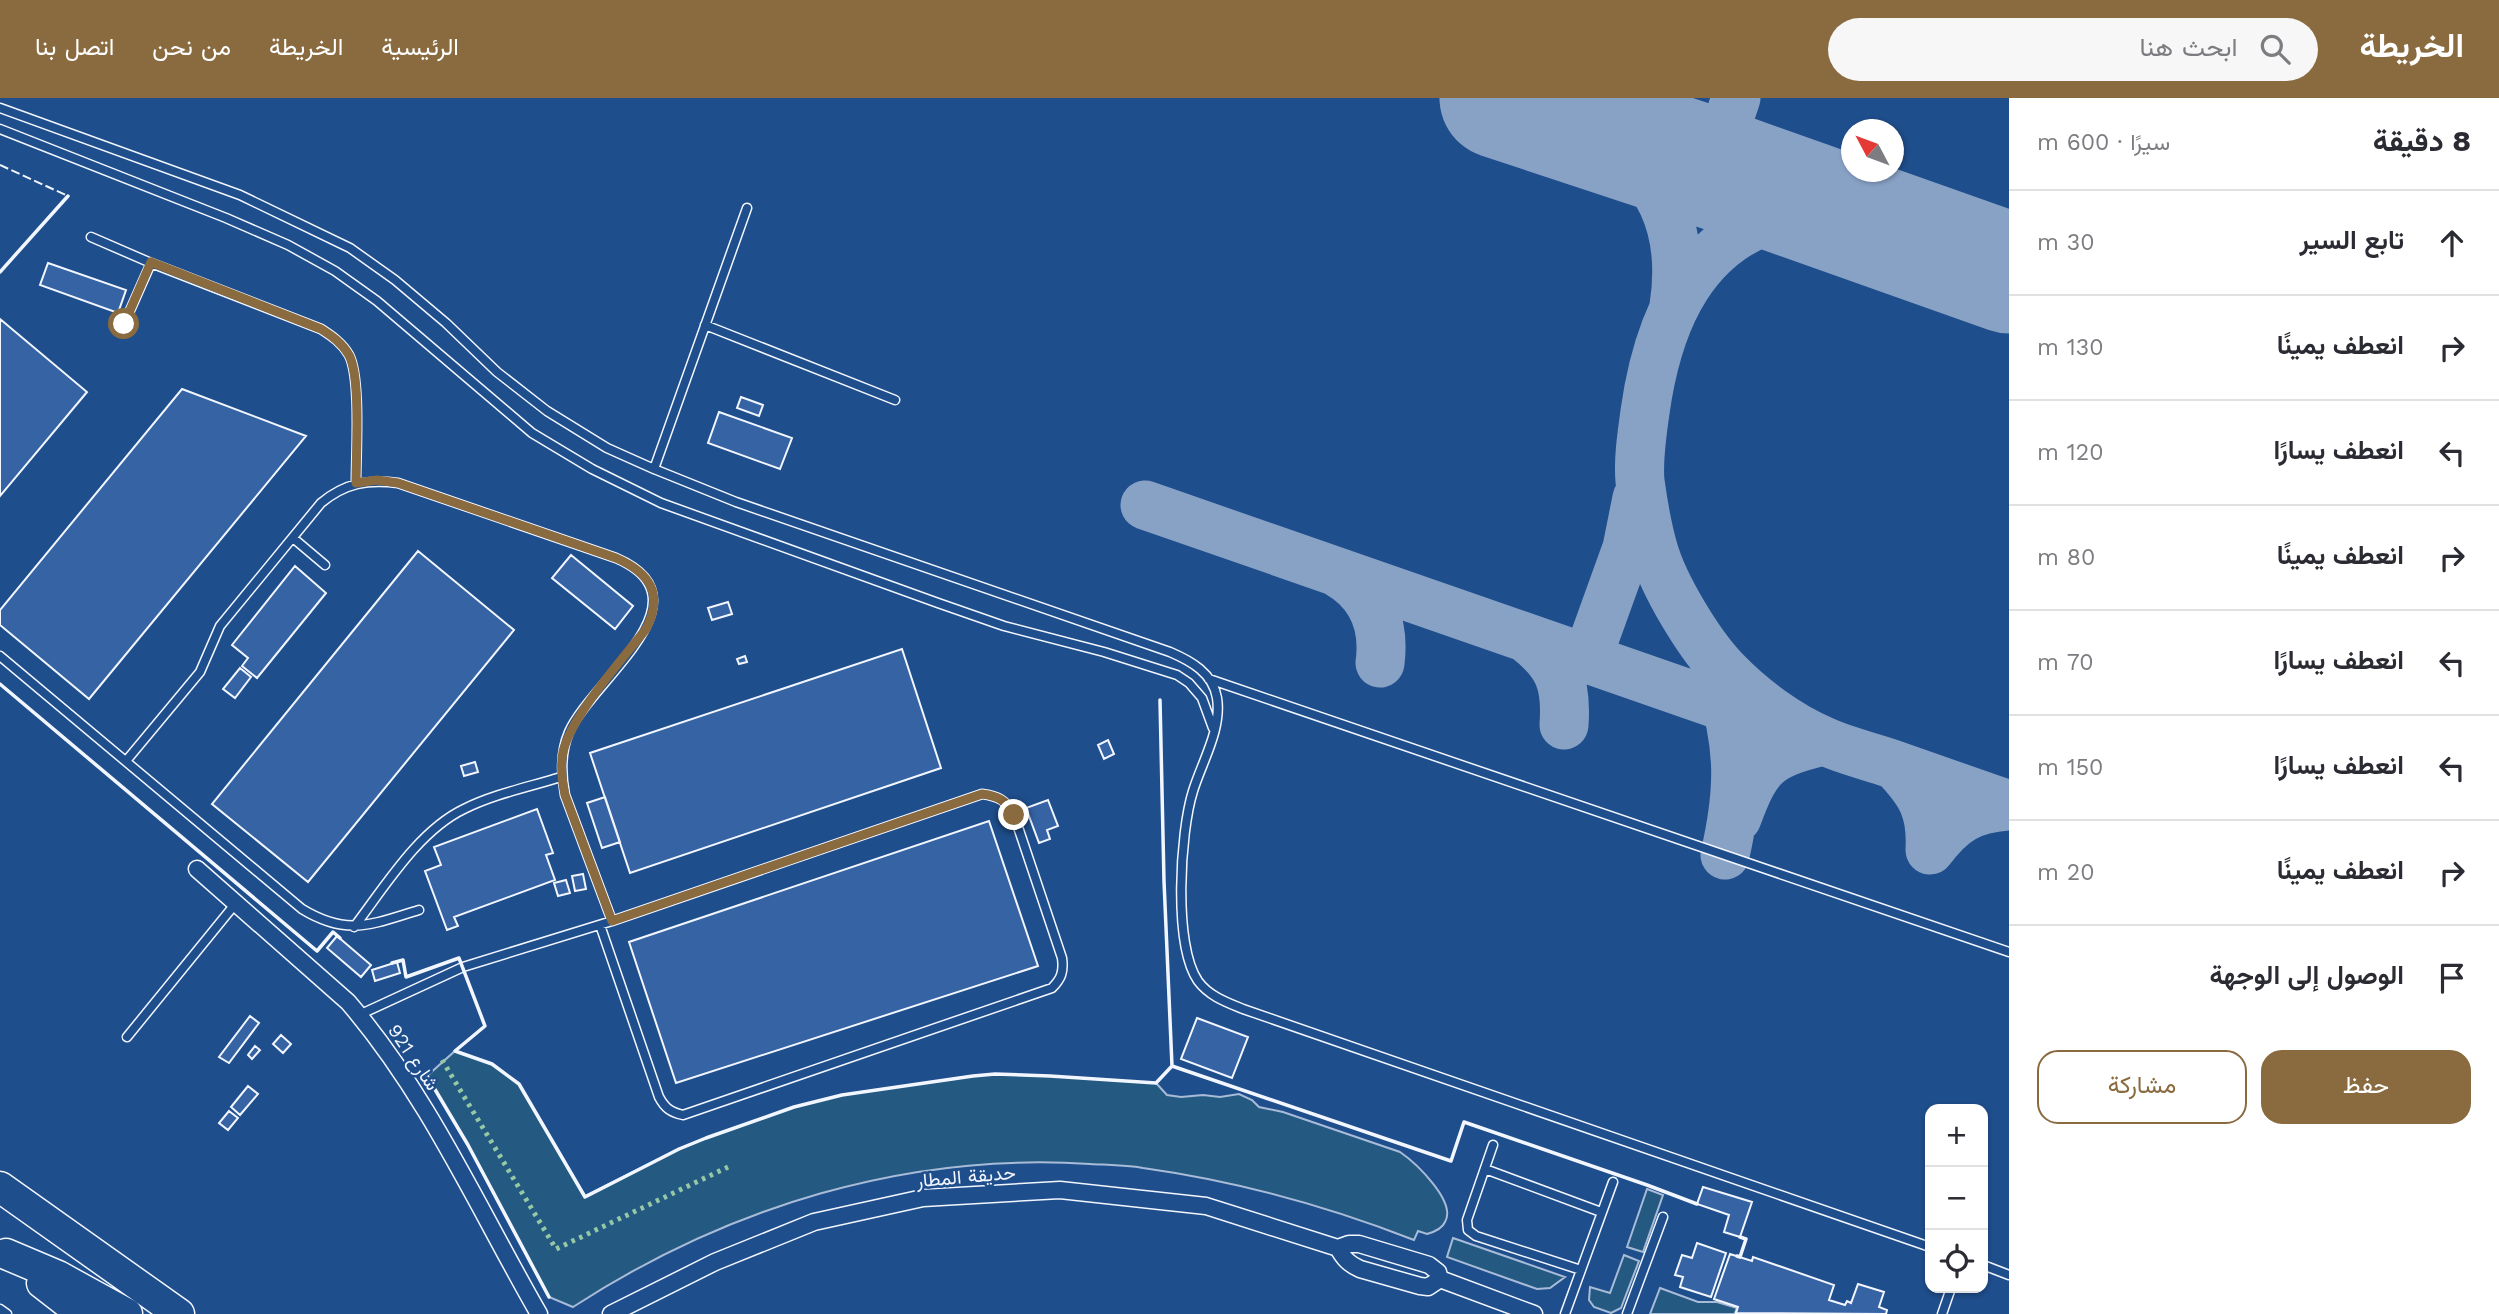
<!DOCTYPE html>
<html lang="ar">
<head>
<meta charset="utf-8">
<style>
  body { margin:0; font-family:"Work Sans",Vazirmatn,sans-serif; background:#f7f7f7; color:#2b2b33; direction:rtl }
  .controls { position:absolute; right:21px; bottom:21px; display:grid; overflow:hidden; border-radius:14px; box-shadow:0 2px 5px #0004 }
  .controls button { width:63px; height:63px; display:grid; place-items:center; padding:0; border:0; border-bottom:2px solid #e1e1e2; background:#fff; color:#2b2b33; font:35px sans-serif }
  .compass { position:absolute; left:1841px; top:21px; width:63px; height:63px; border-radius:50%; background:#fff; box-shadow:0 2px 5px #0004; rotate:311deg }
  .stop { position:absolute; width:21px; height:21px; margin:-16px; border:5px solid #8a6a3f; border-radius:50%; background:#fff }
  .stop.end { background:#8a6a3f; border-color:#fff; box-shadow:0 2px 7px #0008 }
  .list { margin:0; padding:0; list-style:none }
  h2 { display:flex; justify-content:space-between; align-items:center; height:91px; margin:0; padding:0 28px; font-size:30px }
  h2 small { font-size:23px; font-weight:400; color:#7c7c81 }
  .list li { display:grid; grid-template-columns:46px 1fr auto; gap:21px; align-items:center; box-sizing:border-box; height:105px; padding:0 28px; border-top:2px solid #e1e1e2 }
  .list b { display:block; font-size:26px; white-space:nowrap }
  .list em { font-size:23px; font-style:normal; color:#7c7c81 }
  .actions { display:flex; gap:14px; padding:21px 28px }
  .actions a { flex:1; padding:16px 0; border:2px solid #8a6a3f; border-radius:21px; text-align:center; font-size:24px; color:#8a6a3f }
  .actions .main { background:#8a6a3f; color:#fff }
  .icon { flex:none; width:38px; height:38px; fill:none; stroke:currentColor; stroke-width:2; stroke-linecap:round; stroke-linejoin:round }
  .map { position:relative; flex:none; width:2009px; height:1216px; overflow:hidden; direction:ltr }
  header { display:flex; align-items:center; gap:42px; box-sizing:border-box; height:98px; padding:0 35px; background:#8a6a3f; color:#fff }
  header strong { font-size:33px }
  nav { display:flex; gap:38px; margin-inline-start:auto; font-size:24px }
  .search { width:490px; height:63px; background:#f7f7f7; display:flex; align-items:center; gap:18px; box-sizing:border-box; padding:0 24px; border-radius:38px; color:#7c7c81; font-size:26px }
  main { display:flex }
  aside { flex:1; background:#fff }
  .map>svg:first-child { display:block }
</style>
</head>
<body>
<header>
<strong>الخريطة</strong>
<div class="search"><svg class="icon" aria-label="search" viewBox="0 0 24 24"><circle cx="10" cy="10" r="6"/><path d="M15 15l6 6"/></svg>ابحث هنا</div>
<nav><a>الرئيسية</a><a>الخريطة</a><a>من نحن</a><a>اتصل بنا</a></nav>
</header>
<main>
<aside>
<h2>8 دقيقة<small>سيرًا · 600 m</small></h2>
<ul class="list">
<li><svg class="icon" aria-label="ahead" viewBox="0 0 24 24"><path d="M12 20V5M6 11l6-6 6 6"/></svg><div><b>تابع السير</b></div><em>30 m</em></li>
<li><svg class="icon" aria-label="right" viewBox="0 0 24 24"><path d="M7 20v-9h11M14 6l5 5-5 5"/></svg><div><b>انعطف يمينًا</b></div><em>130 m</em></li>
<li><svg class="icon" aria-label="left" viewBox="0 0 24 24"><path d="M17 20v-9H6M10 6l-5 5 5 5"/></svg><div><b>انعطف يسارًا</b></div><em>120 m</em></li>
<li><svg class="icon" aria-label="right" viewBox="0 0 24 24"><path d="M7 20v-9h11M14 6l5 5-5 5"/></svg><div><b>انعطف يمينًا</b></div><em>80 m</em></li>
<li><svg class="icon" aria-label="left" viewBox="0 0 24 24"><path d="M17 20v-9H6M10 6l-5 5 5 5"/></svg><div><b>انعطف يسارًا</b></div><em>70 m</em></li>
<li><svg class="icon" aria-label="left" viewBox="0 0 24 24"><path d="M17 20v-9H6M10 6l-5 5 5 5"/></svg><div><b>انعطف يسارًا</b></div><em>150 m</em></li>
<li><svg class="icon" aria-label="right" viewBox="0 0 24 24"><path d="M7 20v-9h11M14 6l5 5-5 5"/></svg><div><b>انعطف يمينًا</b></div><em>20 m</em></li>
<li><svg class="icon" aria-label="arrive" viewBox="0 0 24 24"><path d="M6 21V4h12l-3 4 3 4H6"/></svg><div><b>الوصول إلى الوجهة</b></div></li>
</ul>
<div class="actions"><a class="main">حفظ</a><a>مشاركة</a></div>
</aside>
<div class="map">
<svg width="2009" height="1216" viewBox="0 0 2009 1216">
  <rect width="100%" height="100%" fill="#1f4e8c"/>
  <!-- green -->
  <path fill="#245a82" stroke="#a8bbd7" stroke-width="2" d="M455,953L492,966L519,986L585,1098L679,1051L706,1040L794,1009L842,997L973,978L995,976L1050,978L1156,985L1167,997L1181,999L1203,997L1220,999L1239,996L1252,1002L1259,1009L1283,1014L1400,1054C1416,1065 1457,1104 1445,1124C1442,1131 1434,1134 1427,1136L1418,1133L1414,1142C1327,1108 1236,1083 1143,1070C1126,1067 1108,1067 1090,1066C906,1054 727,1109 573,1209L549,1199L468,1047L427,978Z
    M1647,1091L1663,1097L1643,1154L1627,1149Z
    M1453,1140L1565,1179L1550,1190L1537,1191L1447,1159Z
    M1624,1157L1639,1163L1621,1210L1611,1215L1594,1209L1589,1202L1590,1189L1610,1195Z
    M1660,1190L1698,1204H1717L1737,1210L1735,1215L1737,1216H1650Z"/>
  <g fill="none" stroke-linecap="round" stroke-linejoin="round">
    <!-- taxiway -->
    <path stroke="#88a2c6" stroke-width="49" d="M1516,0L1536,12
      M1736,0C1721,43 1713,64 1760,86
      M1593,32C1659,74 1686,129 1674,208
      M1661,54C1688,57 1711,57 1725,31
      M1838,114C1813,114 1789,114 1765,123C1685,154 1656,235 1645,314C1642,336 1638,361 1640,383C1643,405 1647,429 1653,450C1663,487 1699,546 1725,573C1752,601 1788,628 1824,643C1844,652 1868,658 1889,665C1929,679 1969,693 2009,707
      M1145,407L1769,624
      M1338,475C1373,495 1385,527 1380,565
      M1525,539C1559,565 1567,585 1564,627
      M1587,561L1627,450L1637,400
      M1720,584C1740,649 1740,691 1725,757
      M1895,667C1922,695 1932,713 1930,752C1953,721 1971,711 2009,708
      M1737,720C1757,665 1767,657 1823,643"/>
    <!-- runway -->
    <path stroke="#88a2c6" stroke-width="121" d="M1500,0L1724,74L2009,175"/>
  </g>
  <!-- building -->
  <path fill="#3563a3" stroke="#f2f6ff" stroke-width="2" d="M48,165L126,192L118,215L40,187Z
    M0,221L87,294L0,398Z
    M182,291L306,338L89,601L0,527V512Z
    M741,299L763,307L759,318L737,310Z
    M719,314L792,340L780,371L708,345Z
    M418,453L514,532L308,784L212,706Z
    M571,457L633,508L615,531L552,480Z
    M295,468L326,495L257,580L242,568L248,560L232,547Z
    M728,504L732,516L712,522L708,510Z
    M902,551L941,670L630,775L590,655Z
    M745,558L747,564L739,566L737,561Z
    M240,570L251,579L235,600L223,591Z
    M1108,642L1114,656L1104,661L1098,647Z
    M475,664L478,674L464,678L461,668Z
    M605,699L620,744L602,750L587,705Z
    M1048,702L1058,728L1047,732L1050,741L1039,745L1026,710Z
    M537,711L553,755L546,757L555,782L454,819L458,828L447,832L425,773L441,767L434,749Z
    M989,723L1038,868L676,985L629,844Z
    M583,776L586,791L575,793L572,778Z
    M566,782L570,795L558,798L554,785Z
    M337,838L371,867L361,879L327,850Z
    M397,864L400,875L375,883L372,872Z
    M250,918L259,925L229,965L219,959Z
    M1197,920L1248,939L1232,980L1181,961Z
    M281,937L291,946L283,955L273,946Z
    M255,948L260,952L252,961L248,957Z
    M248,988L258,996L240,1017L231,1009Z
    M229,1013L238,1020L228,1032L219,1025Z
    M1703,1089L1752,1104L1740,1139L1724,1134L1729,1117L1697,1106Z
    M1697,1145L1726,1155L1711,1199L1680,1189L1683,1179L1675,1177L1682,1157L1692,1160Z
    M1730,1156L1752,1163L1753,1159L1834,1187L1829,1202L1845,1207L1847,1203L1851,1205L1858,1186L1884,1194L1879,1209L1887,1212L1886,1216L1736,1215L1738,1209L1714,1201Z"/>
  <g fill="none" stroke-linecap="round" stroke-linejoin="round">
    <defs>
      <path id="lane" d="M0,10L240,97L350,150L395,182L446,225L497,274L547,313L607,350L654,371L736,404L1170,554C1191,563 1213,575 1217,600C1222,631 1202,664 1193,693C1180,734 1173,847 1198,883C1209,898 1226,904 1243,911L1930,1149
        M0,31L226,120L288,147L335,173L377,203L532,335L592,371L661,405L938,505L1004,528L1104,554L1177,577L1189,585L1202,600L1213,630
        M91,139L151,165L321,231C332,238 342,245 349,257C361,280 356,356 356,385
        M124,226L151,165
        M705,227L895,302
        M654,371L747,110
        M293,440L325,467
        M0,558L302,811C348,839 372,826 419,812
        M1209,581L2009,854
        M126,663L200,574L220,528L321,405C345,385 368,381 398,385L616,460C713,502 591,583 569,634C560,655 561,676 565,697L612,823
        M354,829C384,790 418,733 464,711C494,696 529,689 561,679
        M359,917L463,869L612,823L982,696C998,698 1006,702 1014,717L1062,860C1064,874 1061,881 1052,890L683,1017C670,1014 665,1010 659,999L600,827
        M127,939L236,805
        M1493,1047L1467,1122L1468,1132L1476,1138L1581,1172
        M1485,1071L1601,1114
        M1983,1167L2009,1177
        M0,1211L7,1216
        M1565,1216L1613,1084
        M1627,1216L1663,1119
        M1942,1216L1951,1190"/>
      <path id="street" d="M197,771L348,904C428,997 478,1110 539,1216
        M1338,1150C1344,1161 1349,1166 1360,1171L1420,1188L1428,1189L1440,1181
        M611,1216L715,1164L814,1124L923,1100L1060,1092L1206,1108L1338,1150L1349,1146H1359L1429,1167L1438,1174L1440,1181L1534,1216"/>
      <path id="highway" d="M0,1089L179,1216
        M6,1156L58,1178L127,1216
        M42,1185L82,1216"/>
    </defs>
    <!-- lane casing -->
    <use href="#lane" stroke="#f2f6ff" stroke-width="11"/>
    <!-- street casing -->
    <use href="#street" stroke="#f2f6ff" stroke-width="19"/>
    <!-- highway casing -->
    <use href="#highway" stroke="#f2f6ff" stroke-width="33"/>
    <!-- lane -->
    <use href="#lane" stroke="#1f4e8c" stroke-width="8"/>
    <!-- street -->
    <use href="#street" stroke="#1f4e8c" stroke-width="16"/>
    <!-- highway -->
    <use href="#highway" stroke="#1f4e8c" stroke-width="30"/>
    <!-- hedge -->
    <path stroke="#97c8a6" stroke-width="5" stroke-dasharray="3.5 5" stroke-linecap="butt" d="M442,962L556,1151L728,1069"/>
    <!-- fence -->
    <path stroke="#f2f6ff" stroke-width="2" stroke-dasharray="9 3.5" stroke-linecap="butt" d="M0,67L68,98"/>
    <!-- wall -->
    <path stroke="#f2f6ff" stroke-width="3.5" d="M0,174L68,98
      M0,586L317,853L333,834L340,840
      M392,865L403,862L406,879L459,860L485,928L455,953L492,966L519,986L585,1099L679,1051L706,1040L794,1009L842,997L973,978L995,976L1050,978L1156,985L1172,968L1164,783L1160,602
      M1172,968L1451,1063L1464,1024L1647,1087L1697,1106
      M427,978L468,1047L549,1199
      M1737,1158L1740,1159L1746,1141L1740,1139"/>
  </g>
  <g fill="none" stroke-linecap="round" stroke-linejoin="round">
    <!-- route -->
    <path stroke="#8a6a3f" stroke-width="9" d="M124,226L151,164L321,231C332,238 342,245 349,257C361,279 356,356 356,385L377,382L398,385L616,460C650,475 664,496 646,531C622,562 571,618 563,654C560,668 562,683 565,697L612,823L982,696C998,698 1006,702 1014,717"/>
  </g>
  <g text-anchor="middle" stroke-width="5" stroke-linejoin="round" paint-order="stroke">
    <!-- street labels -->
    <g font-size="19" fill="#f2f6ff" stroke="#1f4e8c">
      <text transform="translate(414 959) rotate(56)" y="7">شارع 921</text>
      <text transform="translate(966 1078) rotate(-5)" y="7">حديقة المطار</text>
    </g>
  </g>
</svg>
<div class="controls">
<button>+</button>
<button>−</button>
<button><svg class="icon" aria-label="locate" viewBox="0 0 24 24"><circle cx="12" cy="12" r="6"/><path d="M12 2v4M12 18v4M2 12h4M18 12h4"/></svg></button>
</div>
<svg class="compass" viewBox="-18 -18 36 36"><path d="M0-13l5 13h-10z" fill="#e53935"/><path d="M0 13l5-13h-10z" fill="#7c7c81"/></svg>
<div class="stop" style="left:124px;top:226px"></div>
<div class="stop end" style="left:1014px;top:717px"></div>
</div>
</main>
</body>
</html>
